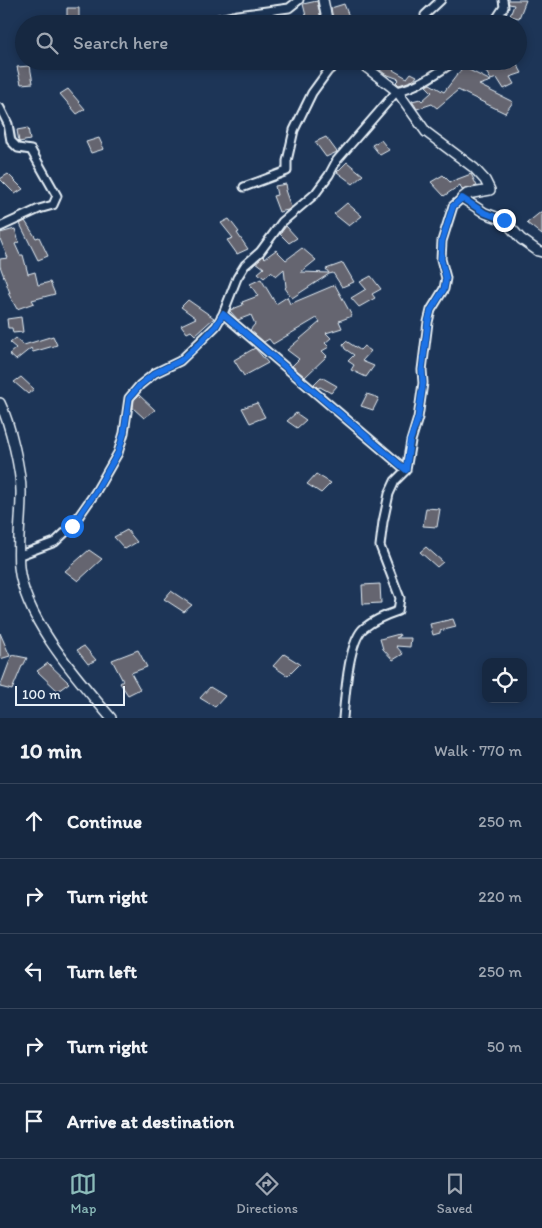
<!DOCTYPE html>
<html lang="en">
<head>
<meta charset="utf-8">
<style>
  body { margin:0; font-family:Itim,sans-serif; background:#23344c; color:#f1f3f6 }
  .controls { position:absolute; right:15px; bottom:15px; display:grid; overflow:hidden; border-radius:10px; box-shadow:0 2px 8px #0003 }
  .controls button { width:45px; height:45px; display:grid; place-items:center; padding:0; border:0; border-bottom:1px solid #35445a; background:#162841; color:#f1f3f6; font:25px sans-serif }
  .scale { position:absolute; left:15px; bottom:12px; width:110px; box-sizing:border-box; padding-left:5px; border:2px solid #e8f1f8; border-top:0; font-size:14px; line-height:18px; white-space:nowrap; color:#e8f1f8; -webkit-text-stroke:4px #1d3557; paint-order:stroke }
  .stop { position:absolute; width:15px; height:15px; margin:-11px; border:4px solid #1a73e8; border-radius:50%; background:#fff }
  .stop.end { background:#1a73e8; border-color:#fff; box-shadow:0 1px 5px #0008 }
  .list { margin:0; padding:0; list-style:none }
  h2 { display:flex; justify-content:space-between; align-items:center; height:65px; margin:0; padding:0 20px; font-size:21px }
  h2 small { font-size:16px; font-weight:400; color:#9ea6b1 }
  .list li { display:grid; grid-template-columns:32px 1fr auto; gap:15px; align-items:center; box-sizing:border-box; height:75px; padding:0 20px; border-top:1px solid #35445a }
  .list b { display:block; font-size:19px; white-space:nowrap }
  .list em { font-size:16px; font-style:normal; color:#9ea6b1 }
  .icon { flex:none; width:28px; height:28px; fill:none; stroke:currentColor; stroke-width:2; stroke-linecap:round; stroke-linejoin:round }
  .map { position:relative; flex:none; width:542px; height:718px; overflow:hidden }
  .search { position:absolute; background:#162841; box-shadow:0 2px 8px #0003; left:15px; right:15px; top:15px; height:55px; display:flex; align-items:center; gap:12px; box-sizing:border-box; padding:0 18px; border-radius:28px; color:#9ea6b1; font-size:19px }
  .sheet { height:440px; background:#162841 }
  nav { display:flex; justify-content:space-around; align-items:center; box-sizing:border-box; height:70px; border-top:1px solid #35445a; background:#162841; font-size:14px; color:#9ea6b1 }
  nav a { display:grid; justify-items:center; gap:2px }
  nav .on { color:#8bbbb9 }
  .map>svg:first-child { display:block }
</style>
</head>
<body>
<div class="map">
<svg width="542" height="718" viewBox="0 0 542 718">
  <rect width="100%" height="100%" fill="#1d3557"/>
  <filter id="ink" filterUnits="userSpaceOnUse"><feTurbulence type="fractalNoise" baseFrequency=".02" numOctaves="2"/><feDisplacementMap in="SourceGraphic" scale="10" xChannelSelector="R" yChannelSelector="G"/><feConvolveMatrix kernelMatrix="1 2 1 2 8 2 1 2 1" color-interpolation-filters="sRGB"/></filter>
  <g filter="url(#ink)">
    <!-- building -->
    <path fill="#65656f" stroke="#e8f1f8" d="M508,0H526L519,18L510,16L514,5L509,4Z
      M317,1L322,24H308L303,4Z
      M344,4L352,24H334L331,8Z
      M67,8H79V23H67Z
      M385,61H398L393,70L407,78L411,73L417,76L414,80L399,85L396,82L399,79L385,74L380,70Z
      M491,61H497L502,70L517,64L522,73L510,77L514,84L504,89L497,78L491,80L482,65Z
      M30,66L33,83L21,84L17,67Z
      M463,67L491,81L479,85L513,102L505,113L458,90L437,108L432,104L417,109L412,101L420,99L422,101L432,92L426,86L430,84L444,92Z
      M68,89L85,109L77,114L60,94Z
      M28,128L30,140L19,142L17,130Z
      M326,137L337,152L326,157L315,142Z
      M99,138L104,149L91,153L86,142Z
      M381,140L389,150L380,155L372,145Z
      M347,162L363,175L353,184L337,172Z
      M8,174L23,189L15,194L0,179Z
      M471,174L477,186L462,190L460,185L444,196L431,182L443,175L450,182Z
      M286,184L287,190H285L291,207L288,210L279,212L273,196L277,195L275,186Z
      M347,203L362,216L349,226L334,214Z
      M542,211V235L527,223Z
      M229,219L239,232L237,233L248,249L237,254L227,240L233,238L221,223Z
      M25,221L36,238L39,237L48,256L38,260L20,224Z
      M286,226L297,238L289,243L280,234Z
      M15,229L19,242L15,244L20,255H23L28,274L35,272L38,285L50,282L55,294L32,300L34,303L17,309L8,293H10L0,266V259L8,258L0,239V233Z
      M302,248L316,260L301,272L329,273L326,269L343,263L354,282L342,287L333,273L329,274L292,298L285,288L286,287L284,269L276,276L271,272L264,278L258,273L264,268L256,262L263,256L265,258L276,250L286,260Z
      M371,276L381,289L372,294L375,298L359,307L351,298L366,289L360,282Z
      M261,279L276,304L287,297L290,304L335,285L352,316L339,321L342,328L326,333L331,338L325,343L329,347L322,351L327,356L305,377L292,366L299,359L287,350L320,322L317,318L273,344L269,339L264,342L250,330L255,324L251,315L238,320L230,311V310L243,305L242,302L258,296L250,284Z
      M188,300L214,318L195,335L191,331L187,333L181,325L196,318L181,307Z
      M21,317L23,332L13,333L12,328H8L7,319Z
      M53,336L57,345L33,352L31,348L16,360L9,354L16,348L10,343L16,338L24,345Z
      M346,341L360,350L364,346L371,351L362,361L374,366L366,377L351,370L354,365L348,361L354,355L345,349L343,344Z
      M255,348L268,363L244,376L234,360Z
      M21,377L34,389L28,394L14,382Z
      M321,377L337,386L331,393L320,387L318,388L314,384Z
      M367,394L379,398L373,410L361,406Z
      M139,395L155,410L144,418L133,408L134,400Z
      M257,403L265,417L250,423L242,408Z
      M296,413L306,420L297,428L287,421Z
      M316,474L331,483L321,493L307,484Z
      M426,508L440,509L437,527L423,526Z
      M127,530L137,542L125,549L114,537Z
      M426,547L443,562L437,567L420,552Z
      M89,550L102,559L78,581L65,571Z
      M380,584L381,603L363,604L362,585Z
      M171,591L192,605L184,612L164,599Z
      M453,619L456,627L440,631V633L433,635L430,624Z
      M0,633L10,656L0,659Z
      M399,634L400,636L396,638H411L410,647L396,646L403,654L393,660L383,649L380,639Z
      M84,646L96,660L88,664L77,650Z
      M138,650L147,667L131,673L140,689L128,695L120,683L123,681L112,660Z
      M284,654L300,664L288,676L273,666Z
      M12,655L27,658L23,666H22L12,690L0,687Z
      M48,663L69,683L58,691L37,671Z
      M210,687L225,696L215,707L200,698Z"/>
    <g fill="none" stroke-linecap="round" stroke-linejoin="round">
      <defs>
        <path id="street" d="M425,15L441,0
          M205,22L238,15L289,8L299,0
          M493,24L504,7L503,0
          M0,108L8,124L11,141L18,148L31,150L57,196L53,205L39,209L0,227
          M244,187L287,171V161L294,130L312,93L328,71L341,61
          M223,314L406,470
          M20,555L55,542L72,526L95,493L118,453L124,433L129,398L140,385L155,373L180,361L216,326L223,314L237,278L245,265L260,252L282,222L315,194L329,175L337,160L397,91C418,87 437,73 455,61
          M343,718C345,698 348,641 364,628C374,620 386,615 398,611L400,598L380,546L383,522L389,494L395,481L406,470L411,441L418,418L423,383L422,370L428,322L431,310L444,289L446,278L441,259L442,241L453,206L462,198"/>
        <path id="secondary" d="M323,0L328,24
          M358,61L397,91L426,132L474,168L485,180L490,190L467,194L462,198L485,213L504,220L521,239L538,251L542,252
          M0,403C10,423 22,473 21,495C21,519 17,543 19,567C24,619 78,679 111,718"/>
      </defs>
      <!-- street casing -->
      <use href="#street" stroke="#e8f1f8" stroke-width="11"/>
      <!-- secondary casing -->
      <use href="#secondary" stroke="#e8f1f8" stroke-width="12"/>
      <!-- street -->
      <use href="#street" stroke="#1d3557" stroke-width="7"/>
      <!-- secondary -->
      <use href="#secondary" stroke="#1d3557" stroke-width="9"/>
    </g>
  </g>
  <g fill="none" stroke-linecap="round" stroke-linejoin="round" filter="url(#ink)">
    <!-- route -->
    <path stroke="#1a73e8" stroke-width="6" d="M72,526L95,493L118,453L124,433L129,398L140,385L155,373L180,361L195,348L216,326L223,314L406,470L410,441L418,418L423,383L422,370L428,322L431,310L444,289L446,278L441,259L442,241L453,206L462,198L485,213L504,220"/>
  </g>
</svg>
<div class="controls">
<button><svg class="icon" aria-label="locate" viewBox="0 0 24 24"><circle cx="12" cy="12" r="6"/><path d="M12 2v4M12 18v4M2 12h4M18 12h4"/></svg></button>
</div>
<div class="scale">100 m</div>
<div class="stop" style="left:72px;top:526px"></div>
<div class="stop end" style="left:504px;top:220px"></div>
<div class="search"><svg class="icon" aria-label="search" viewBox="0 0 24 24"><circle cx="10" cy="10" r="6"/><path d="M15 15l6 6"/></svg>Search here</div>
</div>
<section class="sheet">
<h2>10 min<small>Walk · 770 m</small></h2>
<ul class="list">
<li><svg class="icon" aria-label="ahead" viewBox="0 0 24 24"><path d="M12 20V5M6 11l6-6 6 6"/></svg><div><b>Continue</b></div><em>250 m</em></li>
<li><svg class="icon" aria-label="right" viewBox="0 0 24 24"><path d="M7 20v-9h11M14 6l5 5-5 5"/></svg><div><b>Turn right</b></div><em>220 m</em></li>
<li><svg class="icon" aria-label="left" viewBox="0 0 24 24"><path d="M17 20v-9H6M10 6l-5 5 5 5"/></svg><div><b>Turn left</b></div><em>250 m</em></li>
<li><svg class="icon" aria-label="right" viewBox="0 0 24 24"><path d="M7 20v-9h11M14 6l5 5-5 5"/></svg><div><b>Turn right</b></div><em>50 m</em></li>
<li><svg class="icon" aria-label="arrive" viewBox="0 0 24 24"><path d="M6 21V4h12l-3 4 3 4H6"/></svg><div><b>Arrive at destination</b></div></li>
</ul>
</section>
<nav>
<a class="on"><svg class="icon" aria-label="map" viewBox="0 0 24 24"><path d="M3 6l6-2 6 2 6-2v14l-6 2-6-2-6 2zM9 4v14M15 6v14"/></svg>Map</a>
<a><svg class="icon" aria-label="directions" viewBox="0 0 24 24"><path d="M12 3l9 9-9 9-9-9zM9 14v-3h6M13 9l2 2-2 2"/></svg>Directions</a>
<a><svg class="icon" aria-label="saved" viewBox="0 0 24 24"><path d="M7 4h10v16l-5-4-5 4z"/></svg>Saved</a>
</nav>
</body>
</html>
